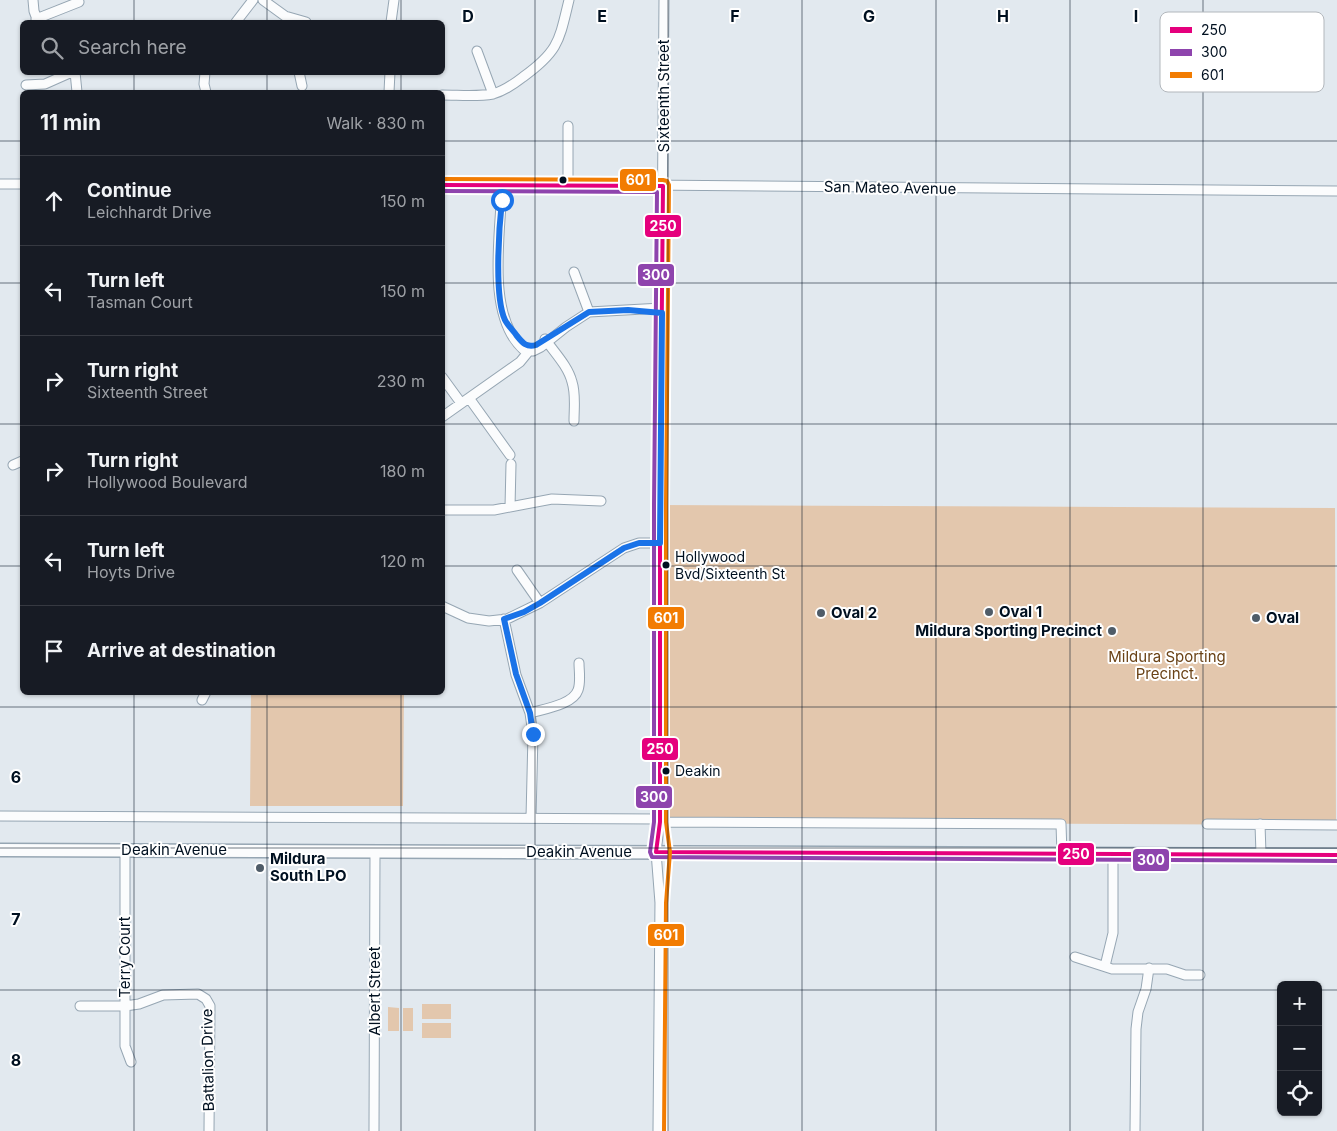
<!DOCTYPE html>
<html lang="en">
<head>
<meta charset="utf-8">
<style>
  body { margin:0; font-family:Inter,sans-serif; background:#242831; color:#f1f3f6 }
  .controls { position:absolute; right:15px; bottom:15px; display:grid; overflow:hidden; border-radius:8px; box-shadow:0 1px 4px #0004 }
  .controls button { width:45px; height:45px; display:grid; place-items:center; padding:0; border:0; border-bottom:1px solid #363941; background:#171b24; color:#f1f3f6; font:25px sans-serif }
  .stop { position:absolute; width:15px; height:15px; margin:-11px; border:4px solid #1a73e8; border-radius:50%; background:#fff }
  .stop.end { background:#1a73e8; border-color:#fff; box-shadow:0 1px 5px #0008 }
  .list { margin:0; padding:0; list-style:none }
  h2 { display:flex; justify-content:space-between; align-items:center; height:65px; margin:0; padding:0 20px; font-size:21px }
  h2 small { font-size:16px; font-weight:400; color:#9ea1a6 }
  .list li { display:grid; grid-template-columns:32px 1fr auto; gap:15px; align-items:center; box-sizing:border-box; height:90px; padding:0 20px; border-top:1px solid #363941 }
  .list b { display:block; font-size:19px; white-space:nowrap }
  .list p { margin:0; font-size:16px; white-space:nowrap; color:#9ea1a6 }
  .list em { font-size:16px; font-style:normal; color:#9ea1a6 }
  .icon { flex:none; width:28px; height:28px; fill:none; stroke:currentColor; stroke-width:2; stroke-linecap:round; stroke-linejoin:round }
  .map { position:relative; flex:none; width:1337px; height:1131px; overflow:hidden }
  .search { position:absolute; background:#171b24; box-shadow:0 1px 4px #0004; left:20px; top:20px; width:425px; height:55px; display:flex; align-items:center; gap:12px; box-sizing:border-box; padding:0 18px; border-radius:8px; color:#9ea1a6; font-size:19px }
  .panel { position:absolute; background:#171b24; box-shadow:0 1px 4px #0004; left:20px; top:90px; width:425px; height:605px; border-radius:8px }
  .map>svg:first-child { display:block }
</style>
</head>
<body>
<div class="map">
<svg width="1337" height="1131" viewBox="0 0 1337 1131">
  <rect width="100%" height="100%" fill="#e2e9ef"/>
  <!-- green -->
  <path fill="#e3c7ad" d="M660,505L1335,508L1336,825L660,822Z
    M251,693H404L403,806H250Z
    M422,1004H451V1019H422Z
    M388,1007L399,1008V1031H388Z
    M403,1008H413V1031H403Z
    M422,1023H451V1038H422Z"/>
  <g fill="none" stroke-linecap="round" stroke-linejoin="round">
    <defs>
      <path id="minor" d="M33,0L34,11L38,22
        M263,0L285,16L306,22
        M36,19L79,2
        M236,22L253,0
        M391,22L394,0
        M477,51L493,94
        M75,72L77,92
        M205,72L204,84L206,92
        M299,72L302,86
        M26,85L45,84L72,72
        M389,92L390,72
        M442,95C459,95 477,97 493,94C504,91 514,84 523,77C559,51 559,41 569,0
        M568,126V185
        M0,184H22
        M442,185H645L1337,191
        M502,185C501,232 485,316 524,350L533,351L541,347L566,327L589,312L662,308
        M574,272L589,312
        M545,339C554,352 568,366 572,382C576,394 574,408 574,421
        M442,377L461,403
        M469,398L510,455
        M442,417L520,362L529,351L528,348
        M13,465L22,461
        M510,507L511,464
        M442,510H494L552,499L601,501
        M517,570L540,603
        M442,606L468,618L489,621L507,619L540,603L624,548L639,543H660
        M504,619L516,675L530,713L533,734L531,818
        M202,700L206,692
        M530,713C543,709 573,705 578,690C581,682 579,671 579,663
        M0,816L660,819
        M660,822L1061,824L1062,854
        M1207,824L1337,825
        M1260,824L1261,854
        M125,850V1046L131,1062
        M660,903L656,852L660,819L661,549L660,543V505L664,0
        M1075,957L1112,969H1167L1185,975H1200
        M1105,966L1113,933V854
        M80,1006H125L139,1004L163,995L198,994L206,999L210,1006L209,1131
        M374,1131L375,851
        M658,1131L660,899
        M1135,1131L1136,1029L1138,1012L1146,989L1149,968"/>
      <path id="highway" d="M0,850L1337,855"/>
    </defs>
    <!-- minor casing -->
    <use href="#minor" stroke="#96a6b3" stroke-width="11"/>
    <!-- highway casing -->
    <use href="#highway" stroke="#96a6b3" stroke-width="15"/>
    <!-- minor -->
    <use href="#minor" stroke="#fbfcfd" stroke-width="9"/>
    <!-- highway -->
    <use href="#highway" stroke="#fbfcfd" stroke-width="12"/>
    <defs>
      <path id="bus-1" d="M442,185L663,186L660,505V822L656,852L1337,855"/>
      <path id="bus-2" d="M442,191L657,192L654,505V822L650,852L652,857L1337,861"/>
      <path id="bus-3" d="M442,179L663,180L667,181L669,185L666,505V822L670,852L666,903L664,1131"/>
    </defs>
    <!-- bus-1 casing -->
    <use href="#bus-1" stroke="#fff" stroke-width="8"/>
    <!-- bus-2 casing -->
    <use href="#bus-2" stroke="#fff" stroke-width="8"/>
    <!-- bus-3 casing -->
    <use href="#bus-3" stroke="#fff" stroke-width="8"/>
    <!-- bus-1 -->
    <use href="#bus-1" stroke="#e5007d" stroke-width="4"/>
    <!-- bus-2 -->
    <use href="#bus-2" stroke="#8e44ad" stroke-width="4"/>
    <!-- bus-3 -->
    <use href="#bus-3" stroke="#f27c02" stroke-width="4"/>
  </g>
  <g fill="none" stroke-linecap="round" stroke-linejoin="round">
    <!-- route -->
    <path stroke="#1a73e8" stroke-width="6" d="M502,200C499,227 494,297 505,320C508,326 513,330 517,336C522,342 526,348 536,345L589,312L628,310L662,313L660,543H639L624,548L540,603L524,612L504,619L516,674L530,713L533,734"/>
  </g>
  <!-- grid -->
  <path fill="none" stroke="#001020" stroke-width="1" stroke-opacity="0.55" d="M134,0V22M267,0V22M401,0V22M535,0V1131M668,0V1131M802,0V1131M936,0V1131M1070,0V1131M1203,0V1131M134,72V92M267,72V92M401,72V92M0,141H22M442,141H1337M0,283H22M442,283H1337M0,424H22M442,424H1337M0,566H22M442,566H1337M134,692V1131M267,692V1131M401,692V1131M0,707H1337M0,848H1337M0,990H1281M1318,990H1337"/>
  <!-- markers -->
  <g fill="#001020" stroke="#fff" stroke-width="2">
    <circle cx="563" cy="180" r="4.5"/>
    <circle cx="666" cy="565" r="4.5"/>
    <circle cx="666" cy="771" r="4.5"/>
  </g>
  <g fill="#4f5c68" stroke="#fff" stroke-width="2">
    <circle cx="989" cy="612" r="5"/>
    <circle cx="821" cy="613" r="5"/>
    <circle cx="1256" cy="618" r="5"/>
    <circle cx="1112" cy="631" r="5"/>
    <circle cx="260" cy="868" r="5"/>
  </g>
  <g text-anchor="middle" stroke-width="4" stroke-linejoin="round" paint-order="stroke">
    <!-- bus labels -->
    <g font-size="14" fill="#001020" stroke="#fff" text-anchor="start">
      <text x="675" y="562">Hollywood<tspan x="675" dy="17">Bvd/Sixteenth St</tspan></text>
      <text x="675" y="776">Deakin</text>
    </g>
    <!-- street labels -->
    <g font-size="15" fill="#001020" stroke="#fff">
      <text transform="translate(664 96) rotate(-90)" y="5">Sixteenth Street</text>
      <text transform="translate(890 188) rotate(1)" y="5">San Mateo Avenue</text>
      <text x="174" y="855">Deakin Avenue</text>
      <text x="579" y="857">Deakin Avenue</text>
      <text transform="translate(125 957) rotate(-90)" y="5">Terry Court</text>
      <text transform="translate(375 991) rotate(-90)" y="5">Albert Street</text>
      <text transform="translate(208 1060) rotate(-91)" y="5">Battalion Drive</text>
    </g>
    <!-- poi labels -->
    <g font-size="15" font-weight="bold" fill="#001020" stroke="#fff" text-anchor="start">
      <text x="999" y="617">Oval 1</text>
      <text x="831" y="618">Oval 2</text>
      <text x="1266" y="623">Oval</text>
      <text x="1102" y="636" text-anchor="end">Mildura Sporting Precinct</text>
      <text x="270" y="864">Mildura<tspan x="270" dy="17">South LPO</tspan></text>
    </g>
    <!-- park labels -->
    <g font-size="15" fill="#6a4216" stroke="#fff">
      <text x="1167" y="662">Mildura Sporting<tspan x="1167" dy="17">Precinct.</tspan></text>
    </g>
  </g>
  <!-- legend -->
  <rect x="1160" y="12" width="164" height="80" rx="8" fill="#fff" stroke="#b2b7bc" stroke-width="1"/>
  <rect x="1170" y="27" width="22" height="6" fill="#e5007d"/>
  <rect x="1170" y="49" width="22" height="7" fill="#8e44ad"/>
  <rect x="1170" y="72" width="22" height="6" fill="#f27c02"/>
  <g font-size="14" fill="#001020">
    <text x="1201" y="35">250</text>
    <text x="1201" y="57">300</text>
    <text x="1201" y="80">601</text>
  </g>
  <g font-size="16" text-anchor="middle" font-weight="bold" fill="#001020" stroke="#fff" stroke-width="4" stroke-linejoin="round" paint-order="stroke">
    <text x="468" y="22">D</text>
    <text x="602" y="22">E</text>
    <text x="735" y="22">F</text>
    <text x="869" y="22">G</text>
    <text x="1003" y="22">H</text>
    <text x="1136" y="22">I</text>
    <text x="16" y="783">6</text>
    <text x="16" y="925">7</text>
    <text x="16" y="1066">8</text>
  </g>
  <g stroke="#fff" stroke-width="2">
    <rect x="619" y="168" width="38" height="24" rx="5" fill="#f27c02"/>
    <rect x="644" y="214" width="38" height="24" rx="5" fill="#e5007d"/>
    <rect x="637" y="263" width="38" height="24" rx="5" fill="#8e44ad"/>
    <rect x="647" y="606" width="38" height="24" rx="5" fill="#f27c02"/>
    <rect x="641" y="737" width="38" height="24" rx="5" fill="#e5007d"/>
    <rect x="635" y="785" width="38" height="24" rx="5" fill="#8e44ad"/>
    <rect x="1057" y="842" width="38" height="24" rx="5" fill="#e5007d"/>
    <rect x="1132" y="848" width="38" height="24" rx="5" fill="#8e44ad"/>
    <rect x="647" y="923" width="38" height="24" rx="5" fill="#f27c02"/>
  </g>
  <g font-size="14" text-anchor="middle" font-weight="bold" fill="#fff">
    <text x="638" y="185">601</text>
    <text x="663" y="231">250</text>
    <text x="656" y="280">300</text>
    <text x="666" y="623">601</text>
    <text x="660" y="754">250</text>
    <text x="654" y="802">300</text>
    <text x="1076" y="859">250</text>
    <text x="1151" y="865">300</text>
    <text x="666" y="940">601</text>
  </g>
</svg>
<div class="controls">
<button>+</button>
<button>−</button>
<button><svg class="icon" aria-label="locate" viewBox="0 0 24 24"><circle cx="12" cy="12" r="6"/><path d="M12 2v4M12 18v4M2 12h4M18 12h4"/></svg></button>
</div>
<div class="stop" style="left:502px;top:200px"></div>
<div class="stop end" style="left:533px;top:734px"></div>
<div class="search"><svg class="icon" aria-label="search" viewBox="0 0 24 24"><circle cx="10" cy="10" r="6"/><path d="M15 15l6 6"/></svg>Search here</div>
<section class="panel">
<h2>11 min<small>Walk · 830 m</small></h2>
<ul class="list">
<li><svg class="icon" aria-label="ahead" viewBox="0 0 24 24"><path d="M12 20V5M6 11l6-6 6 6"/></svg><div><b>Continue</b><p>Leichhardt Drive</p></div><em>150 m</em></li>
<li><svg class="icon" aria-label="left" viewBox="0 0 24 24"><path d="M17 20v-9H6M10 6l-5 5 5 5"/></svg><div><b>Turn left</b><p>Tasman Court</p></div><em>150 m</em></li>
<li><svg class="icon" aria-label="right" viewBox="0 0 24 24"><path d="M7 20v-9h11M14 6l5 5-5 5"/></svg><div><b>Turn right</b><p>Sixteenth Street</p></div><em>230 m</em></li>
<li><svg class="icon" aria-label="right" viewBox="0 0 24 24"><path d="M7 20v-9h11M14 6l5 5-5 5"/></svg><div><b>Turn right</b><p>Hollywood Boulevard</p></div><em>180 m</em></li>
<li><svg class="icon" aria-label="left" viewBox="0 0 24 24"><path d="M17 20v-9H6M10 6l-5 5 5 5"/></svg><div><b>Turn left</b><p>Hoyts Drive</p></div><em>120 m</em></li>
<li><svg class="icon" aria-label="arrive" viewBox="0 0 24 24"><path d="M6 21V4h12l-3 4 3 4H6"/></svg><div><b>Arrive at destination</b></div></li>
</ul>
</section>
</div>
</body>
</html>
